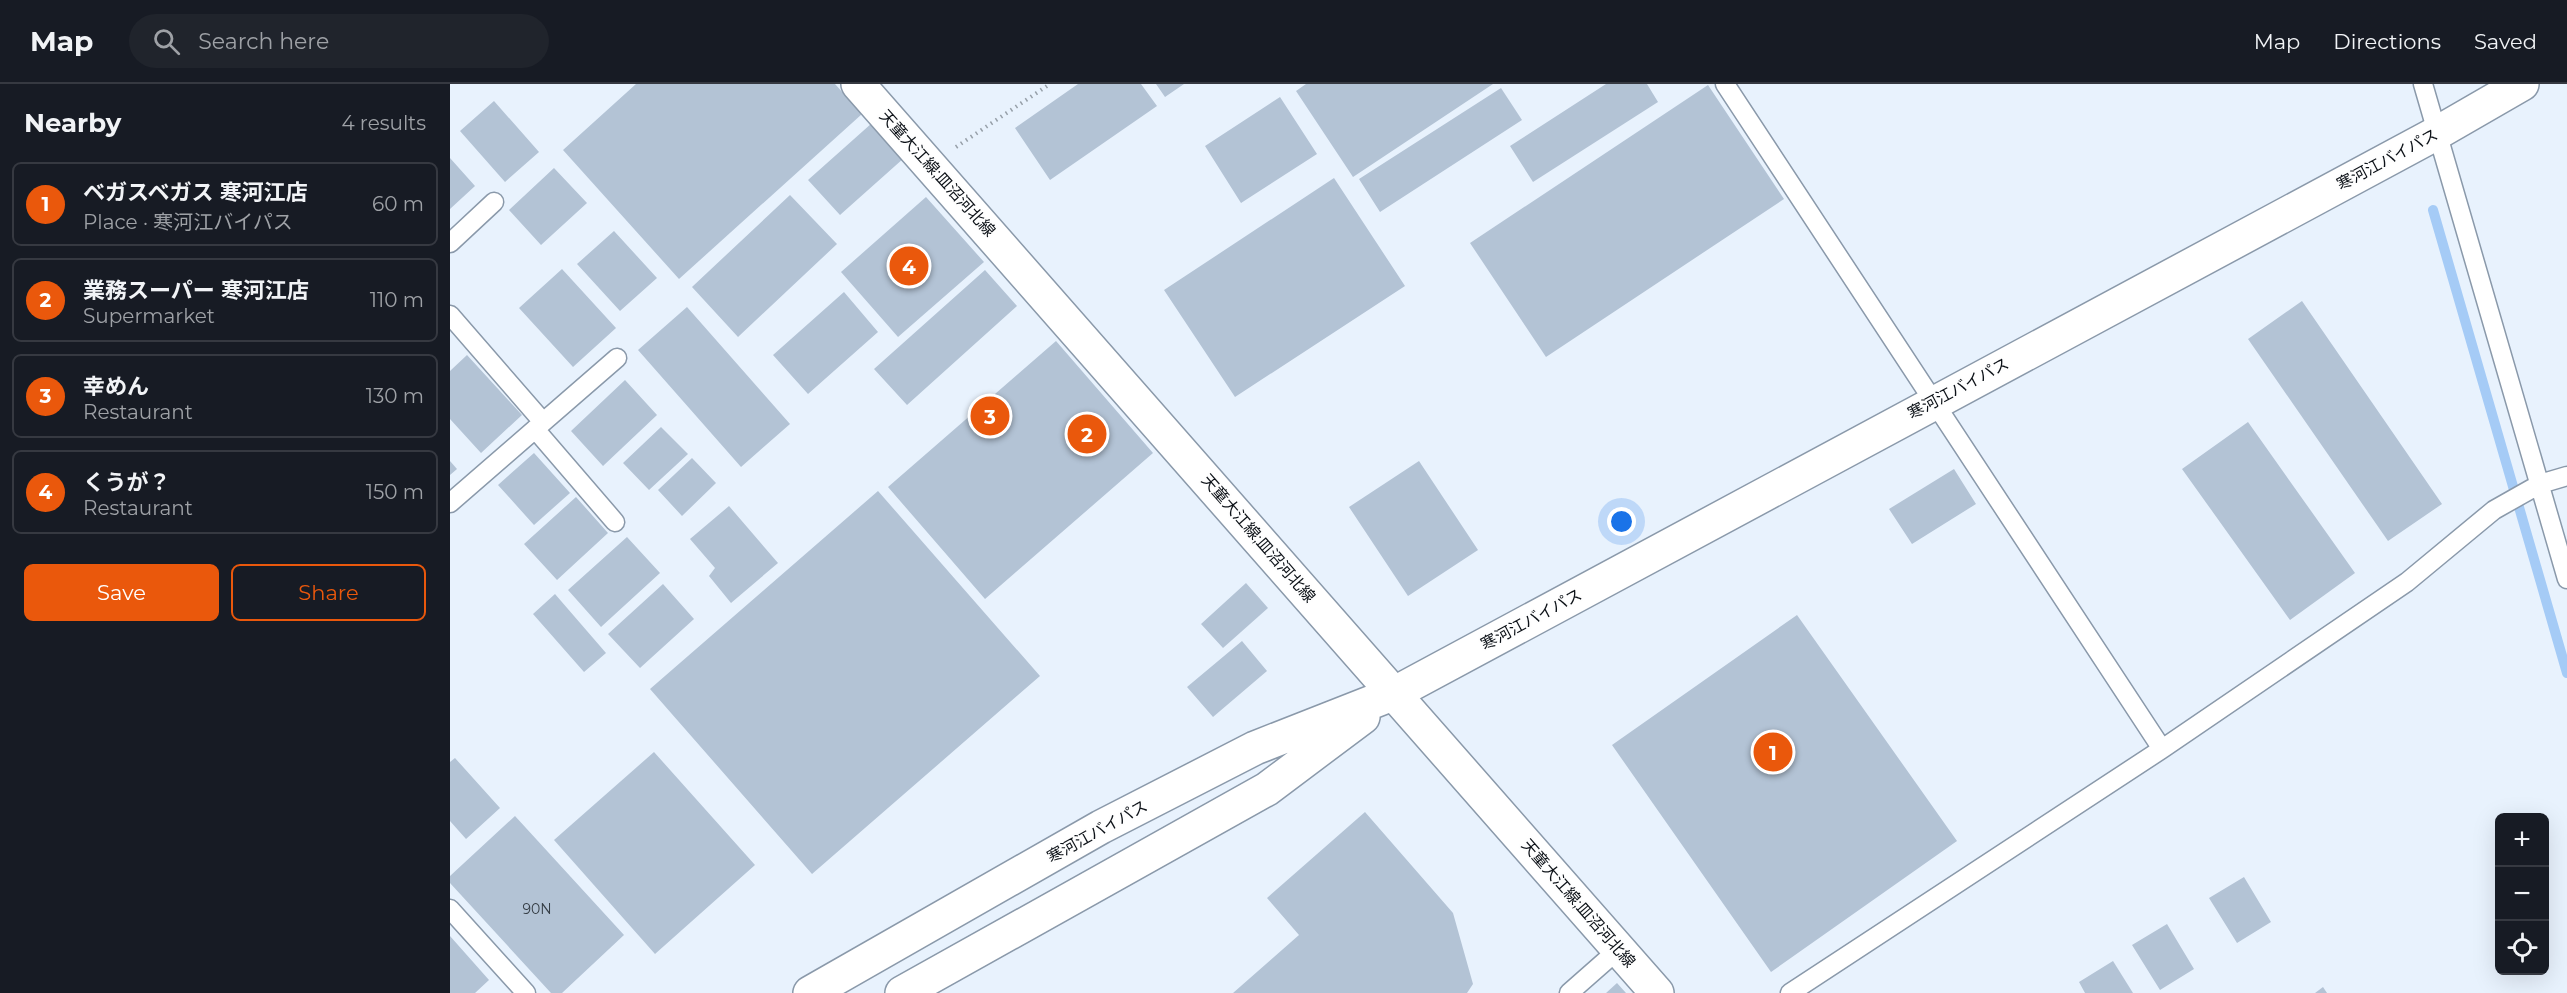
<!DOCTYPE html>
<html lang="en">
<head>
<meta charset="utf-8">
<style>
  body { margin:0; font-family:Montserrat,"Noto Sans JP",sans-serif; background:#20242c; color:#f1f3f6 }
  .controls { position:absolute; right:18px; bottom:18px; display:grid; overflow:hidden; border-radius:9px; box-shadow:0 6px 24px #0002 }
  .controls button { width:54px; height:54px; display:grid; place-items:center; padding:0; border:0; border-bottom:2px solid #363941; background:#171b24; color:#f1f3f6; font:30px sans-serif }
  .you { position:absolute; left:1172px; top:438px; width:21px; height:21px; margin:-15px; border:4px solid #fff; border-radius:50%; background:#1a73e8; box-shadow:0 0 0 9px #1a73e833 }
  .badge { display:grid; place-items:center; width:39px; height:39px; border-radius:50%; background:#ea580c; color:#fff; font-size:20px; font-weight:700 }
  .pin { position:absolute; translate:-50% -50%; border:3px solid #fff; box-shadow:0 2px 6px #0006 }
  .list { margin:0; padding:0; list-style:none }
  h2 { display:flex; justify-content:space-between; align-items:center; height:78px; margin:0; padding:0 24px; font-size:26px }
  h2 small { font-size:20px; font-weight:400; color:#9ea1a6 }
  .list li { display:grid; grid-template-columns:39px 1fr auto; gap:18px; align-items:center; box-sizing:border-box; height:84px; margin:0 12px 12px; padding:0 12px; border:2px solid #363941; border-radius:9px }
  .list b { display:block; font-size:22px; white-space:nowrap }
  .list p { margin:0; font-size:20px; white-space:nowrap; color:#9ea1a6 }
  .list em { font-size:20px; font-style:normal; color:#9ea1a6 }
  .actions { display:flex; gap:12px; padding:18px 24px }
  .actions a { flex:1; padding:14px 0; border:2px solid #ea580c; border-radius:9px; text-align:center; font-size:21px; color:#ea580c }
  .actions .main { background:#ea580c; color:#fff }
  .icon { flex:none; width:33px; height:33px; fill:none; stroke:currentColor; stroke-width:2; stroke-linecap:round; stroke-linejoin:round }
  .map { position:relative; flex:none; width:2117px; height:909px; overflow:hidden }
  header { display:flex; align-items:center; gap:36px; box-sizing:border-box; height:84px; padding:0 30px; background:#171b24; border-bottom:2px solid #363941 }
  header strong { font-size:28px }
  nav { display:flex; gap:33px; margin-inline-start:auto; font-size:21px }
  .search { width:420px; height:54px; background:#20242c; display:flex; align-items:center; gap:15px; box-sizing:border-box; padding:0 21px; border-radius:33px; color:#9ea1a6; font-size:22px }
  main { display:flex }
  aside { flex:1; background:#171b24 }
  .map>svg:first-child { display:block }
</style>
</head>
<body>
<header>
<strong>Map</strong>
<div class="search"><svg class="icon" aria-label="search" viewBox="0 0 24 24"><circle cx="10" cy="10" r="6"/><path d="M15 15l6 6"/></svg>Search here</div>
<nav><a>Map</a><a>Directions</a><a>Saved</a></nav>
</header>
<main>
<aside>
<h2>Nearby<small>4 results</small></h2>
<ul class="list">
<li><span class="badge">1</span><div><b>ベガスベガス 寒河江店</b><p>Place · 寒河江バイパス</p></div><em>60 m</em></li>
<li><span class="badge">2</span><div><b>業務スーパー 寒河江店</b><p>Supermarket</p></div><em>110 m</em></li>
<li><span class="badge">3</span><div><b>幸めん</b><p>Restaurant</p></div><em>130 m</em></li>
<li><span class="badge">4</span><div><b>くうが？</b><p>Restaurant</p></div><em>150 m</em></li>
</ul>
<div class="actions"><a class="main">Save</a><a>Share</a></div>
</aside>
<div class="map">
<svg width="2117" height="909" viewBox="0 0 2117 909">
  <rect width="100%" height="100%" fill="#e8f2fd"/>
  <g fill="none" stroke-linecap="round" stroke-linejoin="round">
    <!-- stream -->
    <path stroke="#a5cbf6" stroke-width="10" d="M1983,126L2117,589"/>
  </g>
  <!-- building -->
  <path fill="#b3c3d5" d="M186,0H385L412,30L229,195L113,66Z
    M628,0H691L707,22L600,96L565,44Z
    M706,0H734L715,13Z
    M856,0H1043L903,93L846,7Z
    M1156,0H1197L1208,18L1083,98L1060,62Z
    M1258,1L1334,115L1096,273L1020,159Z
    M1051,4L1072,36L930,128L909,95Z
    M830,13L867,70L791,119L755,62Z
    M44,17L89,68L55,98L10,47Z
    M422,39L454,74L390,131L358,96Z
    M0,74L25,102L0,125Z
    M104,84L137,119L91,161L59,126Z
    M884,94L955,202L785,313L714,206Z
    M340,111L387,160L288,253L242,203Z
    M476,113L534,178L448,253L391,188Z
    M164,147L207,194L170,227L127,180Z
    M112,185L166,244L123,283L69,224Z
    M535,186L567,222L457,321L424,285Z
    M394,208L428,248L358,310L323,271Z
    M1852,217L1992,420L1938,457L1798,255Z
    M237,223L340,340L291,383L188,266Z
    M606,257L703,369L535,515L438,403Z
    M17,271L72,331L31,369L0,335V287Z
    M175,296L207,331L153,382L121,347Z
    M1798,338L1905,489L1840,536L1732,385Z
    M211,343L238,370L199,406L173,379Z
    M84,369L120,409L84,441L48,401Z
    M242,374L266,399L232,432L208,406Z
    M0,377L7,385L0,391Z
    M969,377L1028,466L958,512L899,423Z
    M1504,385L1526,420L1462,460L1439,425Z
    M428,407L590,592L362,790L200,605Z
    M126,413L158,449L107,496L74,460Z
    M279,422L328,479L281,519L259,492L265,484L240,455Z
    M177,453L210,489L151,543L118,506Z
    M796,499L818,524L773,564L751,540Z
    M213,500L244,535L190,584L158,550Z
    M105,510L156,569L134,588L83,530Z
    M1347,531L1507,757L1321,888L1162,661Z
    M792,557L817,587L763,633L737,603Z
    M204,668L305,781L205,870L104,756Z
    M5,674L50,724L16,755L0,737V678Z
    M915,728L1003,829L1023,900L1017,909H783L849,851L817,814Z
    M65,732L174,851L112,909H101L0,799V792Z
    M1794,793L1821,838L1787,859L1759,814Z
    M1717,840L1744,885L1710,906L1682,861Z
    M0,852L39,896L25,909H0Z
    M1663,877L1683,909H1635L1629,898Z
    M1167,899L1176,909H1156Z
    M1873,903L1877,909H1865Z"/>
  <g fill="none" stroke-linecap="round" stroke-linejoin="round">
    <defs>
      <path id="lane" d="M1275,0L1712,665
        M1973,0L2117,495
        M0,159L44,118
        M0,231L93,338
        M85,345L165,438
        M0,419L167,274
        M0,825L76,909
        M1119,909L1169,865
        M1340,909L1712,665L1957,498L2044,426L2090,400L2117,392"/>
      <path id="primary" d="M408,0L1207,909"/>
      <path id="highway" d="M360,909L651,743L805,664L945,609L1987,49L2072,0
        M452,909L817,705L913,633"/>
    </defs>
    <!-- lane casing -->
    <use href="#lane" stroke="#8a99aa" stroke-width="21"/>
    <!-- primary casing -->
    <use href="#primary" stroke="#8a99aa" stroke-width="36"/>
    <!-- highway casing -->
    <use href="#highway" stroke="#8a99aa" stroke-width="36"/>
    <!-- path -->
    <path stroke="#97a0a9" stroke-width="4" stroke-dasharray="1.5 4.5" stroke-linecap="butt" d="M506,63L600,0"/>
    <!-- lane -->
    <use href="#lane" stroke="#fff" stroke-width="18"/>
    <!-- primary -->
    <use href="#primary" stroke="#fff" stroke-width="33"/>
    <!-- highway -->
    <use href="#highway" stroke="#fff" stroke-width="33"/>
  </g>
  <g text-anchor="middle" stroke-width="4.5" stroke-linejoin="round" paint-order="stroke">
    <!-- number labels -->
    <g font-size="14" fill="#363e46">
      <text x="87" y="830">90N</text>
    </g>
    <!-- street labels -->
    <g font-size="16" fill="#0c1117" stroke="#fefefe">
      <text transform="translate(1937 75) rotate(-28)" y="6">寒河江バイパス</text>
      <text transform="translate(488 89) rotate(48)" y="6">天童大江線;皿沼河北線</text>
      <text transform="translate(1508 304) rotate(-28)" y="6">寒河江バイパス</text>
      <text transform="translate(809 454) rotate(49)" y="6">天童大江線;皿沼河北線</text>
      <text transform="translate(1081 535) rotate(-28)" y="6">寒河江バイパス</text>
      <text transform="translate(647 747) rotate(-29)" y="6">寒河江バイパス</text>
      <text transform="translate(1129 819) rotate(49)" y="6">天童大江線;皿沼河北線</text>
    </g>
  </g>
</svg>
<div class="controls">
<button>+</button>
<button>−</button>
<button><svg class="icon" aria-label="locate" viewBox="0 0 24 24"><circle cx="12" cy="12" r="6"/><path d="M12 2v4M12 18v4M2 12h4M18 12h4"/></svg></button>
</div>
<div class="you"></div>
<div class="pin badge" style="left:1323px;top:668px">1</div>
<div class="pin badge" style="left:637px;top:350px">2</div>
<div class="pin badge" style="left:540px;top:332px">3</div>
<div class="pin badge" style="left:459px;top:182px">4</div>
</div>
</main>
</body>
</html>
